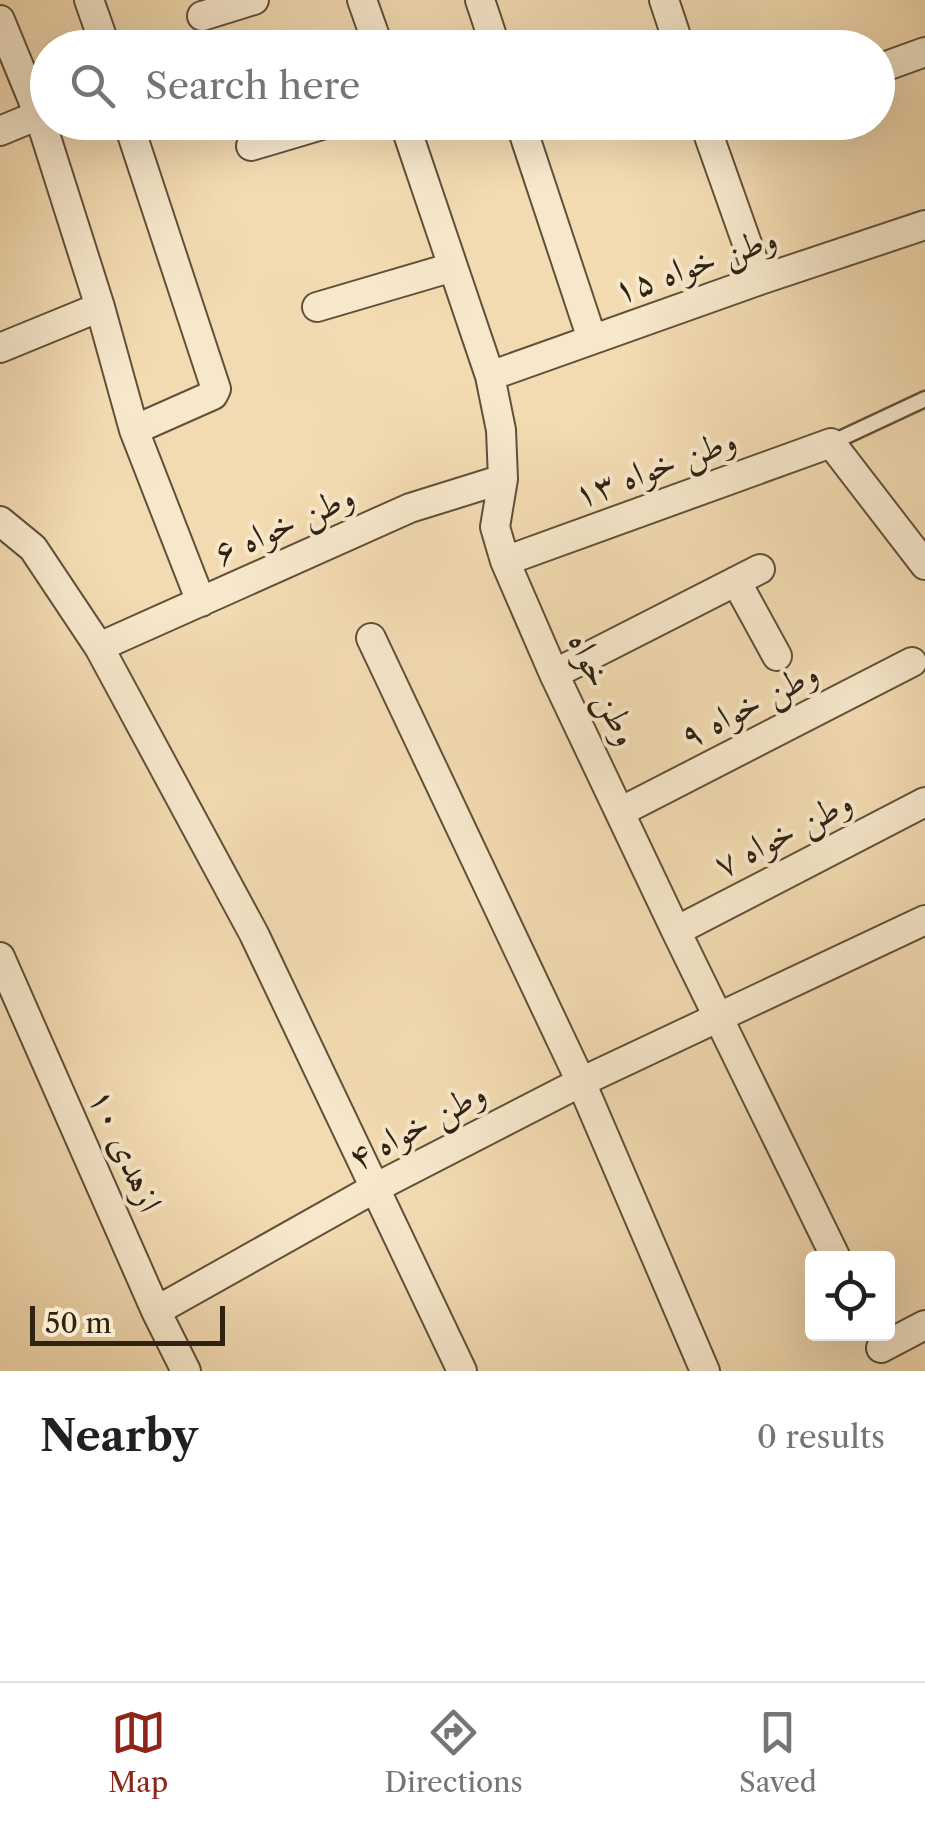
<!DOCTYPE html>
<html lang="en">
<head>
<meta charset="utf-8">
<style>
  body { margin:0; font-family:"Libre Caslon Text",Amiri,serif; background:#f6f6f6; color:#202124 }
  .controls { position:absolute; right:30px; bottom:30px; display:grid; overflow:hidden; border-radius:10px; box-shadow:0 10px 40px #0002 }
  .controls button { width:90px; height:90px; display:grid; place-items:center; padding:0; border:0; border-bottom:2px solid #e0e0e0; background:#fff; color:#202124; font:50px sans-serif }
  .scale { position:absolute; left:30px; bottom:25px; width:195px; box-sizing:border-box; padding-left:10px; border:5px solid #2f2212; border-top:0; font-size:28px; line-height:35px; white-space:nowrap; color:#2f2212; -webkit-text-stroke:8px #f7e8cc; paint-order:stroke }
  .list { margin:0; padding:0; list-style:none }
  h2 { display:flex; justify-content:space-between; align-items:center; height:130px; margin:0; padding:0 40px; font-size:42px }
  h2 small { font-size:32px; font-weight:400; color:#757577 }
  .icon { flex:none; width:55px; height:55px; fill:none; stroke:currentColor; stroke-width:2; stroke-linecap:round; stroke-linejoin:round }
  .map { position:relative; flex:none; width:925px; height:1371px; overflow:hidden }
  .search { position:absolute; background:#fff; box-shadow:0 10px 40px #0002; left:30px; right:30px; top:30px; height:110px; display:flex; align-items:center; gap:25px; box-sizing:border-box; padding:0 35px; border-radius:55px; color:#757577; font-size:38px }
  .sheet { height:310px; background:#fff }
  nav { display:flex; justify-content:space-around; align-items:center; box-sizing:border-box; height:140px; border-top:2px solid #e0e0e0; background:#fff; font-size:28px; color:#757577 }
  nav a { display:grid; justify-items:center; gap:5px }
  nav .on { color:#8f2418 }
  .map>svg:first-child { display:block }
</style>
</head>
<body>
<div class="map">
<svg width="925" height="1371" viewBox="0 0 925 1371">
  <rect width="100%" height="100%" fill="#f3dbb1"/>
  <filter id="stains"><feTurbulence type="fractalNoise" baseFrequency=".002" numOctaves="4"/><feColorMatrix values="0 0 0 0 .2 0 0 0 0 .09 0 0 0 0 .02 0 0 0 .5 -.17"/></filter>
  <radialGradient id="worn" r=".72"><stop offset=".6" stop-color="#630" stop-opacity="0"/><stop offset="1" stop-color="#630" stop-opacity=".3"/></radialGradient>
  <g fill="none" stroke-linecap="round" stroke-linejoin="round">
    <defs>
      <path id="lane" d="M831,443L925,399"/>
      <path id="street" d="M89,0L106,48
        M362,0L379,48
        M480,0L496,48
        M664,0L680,48
        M202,16L254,0
        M0,20L39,115L100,307L134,430L201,602
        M878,69L925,52
        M128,122L216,389L213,395L134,430
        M404,122L490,376L501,430L503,479L495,527L505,561L554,674L676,931L836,1258
        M520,122L592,339
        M704,122L760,280
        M0,131L48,111
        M251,146L332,122
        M317,307L453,267
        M0,348L100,307
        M490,376L760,280L925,225
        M0,521L33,548L99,647L254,934L462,1371
        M505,561L831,443L925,565
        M736,581L777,656
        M371,638L581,1082L705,1371
        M99,647L410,508L503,479
        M554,674L760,569
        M620,812L912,662
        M676,931L925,802
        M0,957L156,1311L186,1371
        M156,1311L375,1188L581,1082L925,920
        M881,1348L925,1325"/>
    </defs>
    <!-- lane casing -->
    <use href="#lane" stroke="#60503a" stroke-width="19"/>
    <!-- street casing -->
    <use href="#street" stroke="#60503a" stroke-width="32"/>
    <!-- lane -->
    <use href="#lane" stroke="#f7e8cc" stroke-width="14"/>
    <!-- street -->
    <use href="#street" stroke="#f7e8cc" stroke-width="28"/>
  </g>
  <g text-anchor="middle" stroke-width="8" stroke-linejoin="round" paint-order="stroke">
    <!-- street labels -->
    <g font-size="35" fill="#2f2212" stroke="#f7e8cc">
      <text transform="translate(695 264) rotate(-19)" y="12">وطن خواه ۱۵</text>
      <text transform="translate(655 467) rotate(-20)" y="12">وطن خواه ۱۳</text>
      <text transform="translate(284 524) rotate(-24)" y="12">وطن خواه ۶</text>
      <text transform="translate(604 689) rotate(65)" y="12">وطن خواه</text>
      <text transform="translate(749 704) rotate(-27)" y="12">وطن خواه ۹</text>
      <text transform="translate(783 833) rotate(-27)" y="12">وطن خواه ۷</text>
      <text transform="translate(417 1125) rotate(-28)" y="12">وطن خواه ۴</text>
      <text transform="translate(126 1150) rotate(66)" y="12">ازهدی ۱۰</text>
    </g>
  </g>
  <rect width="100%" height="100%" filter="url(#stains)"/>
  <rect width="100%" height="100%" fill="url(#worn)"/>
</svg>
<div class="controls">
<button><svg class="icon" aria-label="locate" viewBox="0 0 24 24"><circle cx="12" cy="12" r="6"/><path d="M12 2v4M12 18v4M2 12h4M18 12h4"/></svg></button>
</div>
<div class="scale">50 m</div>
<div class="search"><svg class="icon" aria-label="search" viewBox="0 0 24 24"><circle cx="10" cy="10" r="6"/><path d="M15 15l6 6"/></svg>Search here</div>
</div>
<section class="sheet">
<h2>Nearby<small>0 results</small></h2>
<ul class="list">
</ul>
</section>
<nav>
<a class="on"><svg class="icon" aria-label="map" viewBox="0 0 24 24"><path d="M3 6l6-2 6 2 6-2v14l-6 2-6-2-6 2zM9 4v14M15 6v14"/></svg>Map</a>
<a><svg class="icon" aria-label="directions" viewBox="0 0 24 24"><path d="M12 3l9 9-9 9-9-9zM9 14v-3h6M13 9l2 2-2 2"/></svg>Directions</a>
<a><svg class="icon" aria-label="saved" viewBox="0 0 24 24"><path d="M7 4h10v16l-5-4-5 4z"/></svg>Saved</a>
</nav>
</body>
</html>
